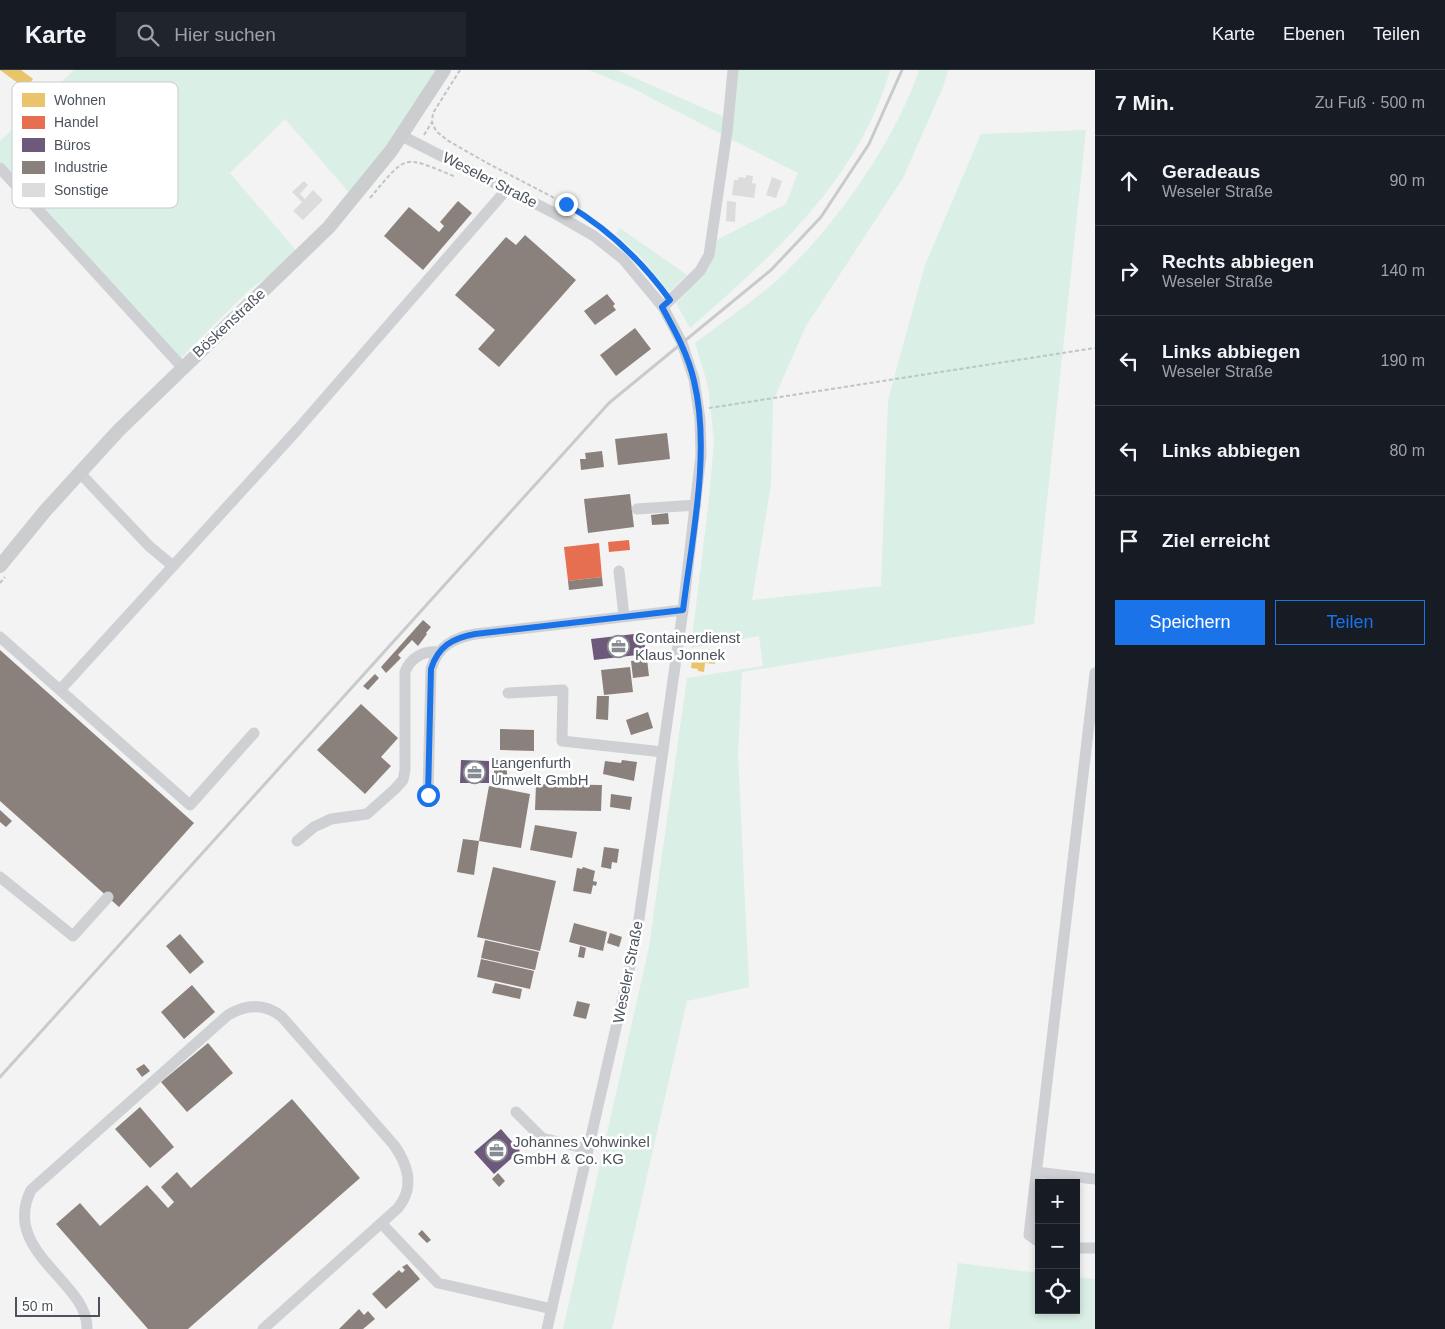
<!DOCTYPE html>
<html lang="de">
<head>
<meta charset="utf-8">
<style>
  body { margin:0; font-family:Arial,sans-serif; background:#20242c; color:#f1f3f6 }
  .controls { position:absolute; right:15px; bottom:15px; display:grid; overflow:hidden; border-radius:0px; box-shadow:0 2px 8px #0003 }
  .controls button { width:45px; height:45px; display:grid; place-items:center; padding:0; border:0; border-bottom:1px solid #363941; background:#171b24; color:#f1f3f6; font:25px sans-serif }
  .scale { position:absolute; left:15px; bottom:12px; width:85px; box-sizing:border-box; padding-left:5px; border:2px solid #4c535d; border-top:0; font-size:14px; line-height:18px; white-space:nowrap; color:#4c535d; -webkit-text-stroke:4px #fff; paint-order:stroke }
  .stop { position:absolute; width:15px; height:15px; margin:-11px; border:4px solid #1a73e8; border-radius:50%; background:#fff }
  .stop.end { background:#1a73e8; border-color:#fff; box-shadow:0 1px 5px #0008 }
  .list { margin:0; padding:0; list-style:none }
  h2 { display:flex; justify-content:space-between; align-items:center; height:65px; margin:0; padding:0 20px; font-size:21px }
  h2 small { font-size:16px; font-weight:400; color:#9ea1a6 }
  .list li { display:grid; grid-template-columns:32px 1fr auto; gap:15px; align-items:center; box-sizing:border-box; height:90px; padding:0 20px; border-top:1px solid #363941 }
  .list b { display:block; font-size:19px; white-space:nowrap }
  .list p { margin:0; font-size:16px; white-space:nowrap; color:#9ea1a6 }
  .list em { font-size:16px; font-style:normal; color:#9ea1a6 }
  .actions { display:flex; gap:10px; padding:15px 20px }
  .actions a { flex:1; padding:11px 0; border:1px solid #1a73e8; border-radius:0px; text-align:center; font-size:18px; color:#1a73e8 }
  .actions .main { background:#1a73e8; color:#fff }
  .icon { flex:none; width:28px; height:28px; fill:none; stroke:currentColor; stroke-width:2; stroke-linecap:round; stroke-linejoin:round }
  .map { position:relative; flex:none; width:1095px; height:1259px; overflow:hidden }
  header { display:flex; align-items:center; gap:30px; box-sizing:border-box; height:70px; padding:0 25px; background:#171b24; border-bottom:1px solid #363941 }
  header strong { font-size:24px }
  nav { display:flex; gap:28px; margin-inline-start:auto; font-size:18px }
  .search { width:350px; height:45px; background:#20242c; display:flex; align-items:center; gap:12px; box-sizing:border-box; padding:0 18px; border-radius:0px; color:#9ea1a6; font-size:19px }
  main { display:flex }
  aside { flex:1; background:#171b24 }
  .map>svg:first-child { display:block }
</style>
</head>
<body>
<header>
<strong>Karte</strong>
<div class="search"><svg class="icon" aria-label="search" viewBox="0 0 24 24"><circle cx="10" cy="10" r="6"/><path d="M15 15l6 6"/></svg>Hier suchen</div>
<nav><a>Karte</a><a>Ebenen</a><a>Teilen</a></nav>
</header>
<main>
<div class="map">
<svg width="1095" height="1259" viewBox="0 0 1095 1259">
  <rect width="100%" height="100%" fill="#f3f3f3"/>
  <!-- green -->
  <path fill="#daefe5" d="M74,0H443L354,128L285,49L230,103L300,185L250,219L177,292L0,98V71Z
    M589,0H617L724,47L723,65L632,18Z
    M737,0H890C859,110 772,186 690,258L676,233L709,198L717,170L786,134L798,103L731,69Z
    M919,0H948L943,17L903,108L806,256L773,331L771,414L752,530L881,516L888,330L925,195L981,64L1086,60L1034,554L742,602L738,684L749,917L687,931L612,1259H563L649,877L687,608L763,596L759,566L691,578L709,429L714,371L708,316L695,273C719,255 744,237 768,218C827,169 895,73 919,0Z
    M620,158L687,205L669,222L640,186L616,164Z
    M958,1193L1039,1203V1240H1076V1207L1095,1209V1259H949Z"/>
  <!-- homes -->
  <path fill="#e9c46a" d="M0,0H21L33,9L26,19Z
    M693,583L716,586L715,594L705,593L704,602L698,601V599L691,598Z"/>
  <!-- shops -->
  <path fill="#e76f51" d="M629,470L630,480L609,482L608,472Z
    M599,473L602,507L568,511L564,477Z"/>
  <!-- offices -->
  <path fill="#6d597a" d="M643,563L646,584L594,590L591,569Z
    M461,690L489,691V713H460Z
    M501,1059L520,1081L494,1104L474,1082Z"/>
  <!-- industry -->
  <path fill="#8a817c" d="M458,131L472,143L423,200L384,166L409,137L439,162L444,156L440,152Z
    M525,165L576,210L499,297L478,279L495,260L455,225L506,167L516,175Z
    M607,224L615,234L613,236L616,240L595,255L584,241Z
    M635,258L651,279L616,306L600,285Z
    M667,363L670,389L618,395L615,369Z
    M602,381L604,397L581,400L580,389H586L585,383Z
    M630,424L634,457L588,463L584,429Z
    M668,443L669,454L652,455L651,445Z
    M602,507L603,516L569,520L568,511Z
    M423,550L431,557L426,563L427,564L418,576L412,570L398,585L401,588L386,603L381,597Z
    M0,580L194,753L119,837L0,731Z
    M647,589L649,606L633,608L631,591Z
    M630,597L633,622L604,625L601,600Z
    M375,604L379,608L368,620L363,616Z
    M597,626H609L608,650L596,649Z
    M361,634L398,668L381,687L391,696L365,724L317,680Z
    M648,642L653,658L631,665L626,650Z
    M500,659L534,660V681L500,680Z
    M494,690H507V714L494,713Z
    M622,690L637,692L634,711L603,704L605,691L621,693Z
    M536,714L602,715L601,741L535,740Z
    M489,716L530,724L521,778L479,771Z
    M611,724L632,727L630,740L610,737Z
    M0,740L12,751L6,757L0,752Z
    M535,755L577,762L572,788L530,780Z
    M463,769L479,771L474,805L457,802Z
    M604,777L619,779L617,793L612,792L611,799L601,797Z
    M493,797L556,811L540,881L477,867Z
    M583,797L595,801L593,811L597,812L596,816L593,815L591,824L573,821L577,798L582,799Z
    M574,853L607,862L603,881L569,872Z
    M610,863L622,867L619,877L607,873Z
    M180,864L204,892L190,904L166,876Z
    M485,870L539,882L535,900L481,888Z
    M580,876L586,878L584,888L578,887Z
    M481,889L534,901L530,919L477,907Z
    M495,913L522,919L520,929L492,923Z
    M192,915L215,942L184,969L161,942Z
    M577,931L590,934L586,949L573,946Z
    M208,973L233,1003L187,1042L161,1012Z
    M144,994L150,1001L142,1007L136,999Z
    M292,1029L360,1108L188,1259H148L56,1154L80,1133L100,1156L147,1115L168,1138L174,1132L161,1117L177,1102L191,1118Z
    M140,1037L174,1077L150,1098L115,1059Z
    M498,1103L505,1111L499,1117L492,1109Z
    M422,1160L431,1170L427,1173L418,1164Z
    M407,1194L420,1209L386,1239L372,1224L399,1200L402,1203L405,1200L402,1197Z
    M359,1239L364,1245L368,1241L375,1249L363,1259H339Z"/>
  <!-- building -->
  <path fill="#dcdcdd" d="M746,105L753,106L752,113L756,114L754,128L732,125L734,110H738L739,107L746,108Z
    M772,107L782,111L776,128L766,125Z
    M304,111L308,115L300,124L305,129L313,120L323,130L303,150L293,141L302,132L292,122Z
    M727,131L736,132L735,152L726,151Z"/>
  <g fill="none" stroke-linecap="round" stroke-linejoin="round">
    <!-- path -->
    <path stroke="#bdc6c4" stroke-width="2" stroke-dasharray="4 2.5" stroke-linecap="butt" d="M460,0L433,43L432,52L436,61L447,70L487,93L566,134L599,155
      M424,65L432,52
      M370,128C408,83 402,85 456,107
      M709,338L1095,278
      M0,513L5,507"/>
    <!-- minor -->
    <path stroke="#ced0d3" stroke-width="11" d="M402,66L554,143L594,166L623,189L663,237L682,273L694,309L700,349L701,385L683,540L636,870L547,1259
      M0,98L182,297
      M663,237L700,201L709,185L727,62L733,0
      M79,402L149,476L173,496
      M637,439L696,435
      M619,501L624,546
      M0,567L190,735L254,663
      M60,620L298,359L507,119
      M508,623L563,620L562,671L663,682
      M428,725L431,599C438,576 453,568 475,564L683,540
      M297,771L314,757L331,749L367,744L395,719L403,710L405,700V602C410,588 424,580 439,582
      M0,807L73,866L108,827
      M516,1042L542,1068L588,1079
      M1036,1102L1095,1109
      M382,1154L438,1213L552,1239
      M1039,1172L1029,1165L1095,603
      M1076,1178H1095
      M87,1259C89,1212 0,1182 31,1120L228,945C247,934 265,933 282,947L394,1075C408,1095 415,1117 398,1138L263,1259"/>
    <!-- major -->
    <path stroke="#cbcdcf" stroke-width="14" d="M0,496L45,441L118,361L329,157L391,81L444,0"/>
    <!-- rail -->
    <path stroke="#c8cacc" stroke-width="3" d="M0,1007L609,333L771,200L821,147L869,74L902,0"/>
  </g>
  <g fill="none" stroke-linecap="round" stroke-linejoin="round">
    <!-- route -->
    <path stroke="#1a73e8" stroke-width="6" d="M428,725L431,599C438,576 453,568 475,564L683,540C692,468 711,381 694,311C688,284 675,261 662,237L670,230C641,190 609,159 566,134"/>
  </g>
  <!-- icons -->
  <defs>
    <symbol id="office-ring" viewBox="-11 -11 22 22"><circle r="9.5" fill="#fff" stroke="#868b92" stroke-width="1.5"/><path d="M-6-3h4V-5.5h4V-3h4V5H-6ZM-1-4.5V-3h2v-1.5ZM-6 0V1H6V0Z" fill="#868b92"/></symbol>
  </defs>
  <g fill-rule="evenodd">
    <use href="#office-ring" x="606" y="564" width="25" height="25"/>
    <use href="#office-ring" x="462" y="690" width="25" height="25"/>
    <use href="#office-ring" x="484" y="1068" width="25" height="25"/>
  </g>
  <g text-anchor="middle" stroke-width="5" stroke-linejoin="round" paint-order="stroke">
    <!-- street labels -->
    <g font-size="15" fill="#4c535d" stroke="#fff">
      <text transform="translate(490 110) rotate(27)" y="5">Weseler Straße</text>
      <text transform="translate(229 253) rotate(-43)" y="5">Böskenstraße</text>
      <text transform="translate(628 902) rotate(-79)" y="5">Weseler Straße</text>
    </g>
    <!-- poi labels -->
    <g font-size="15" fill="#4c535d" stroke="#fff" text-anchor="start">
      <text x="635" y="573">Containerdienst<tspan x="635" dy="17">Klaus Jonnek</tspan></text>
      <text x="491" y="698">Langenfurth<tspan x="491" dy="17">Umwelt GmbH</tspan></text>
      <text x="513" y="1077">Johannes Vohwinkel<tspan x="513" dy="17">GmbH &amp; Co. KG</tspan></text>
    </g>
  </g>
  <!-- legend -->
  <rect x="12" y="12" width="166" height="126" rx="8" fill="#fff" stroke="#c9cbce" stroke-width="1"/>
  <rect x="22" y="23" width="23" height="14" fill="#e9c46a"/>
  <rect x="22" y="46" width="23" height="13" fill="#e76f51"/>
  <rect x="22" y="68" width="23" height="14" fill="#6d597a"/>
  <rect x="22" y="91" width="23" height="13" fill="#8a817c"/>
  <rect x="22" y="113" width="23" height="14" fill="#dcdcdd"/>
  <g font-size="14" fill="#4c535d">
    <text x="54" y="35">Wohnen</text>
    <text x="54" y="57">Handel</text>
    <text x="54" y="80">Büros</text>
    <text x="54" y="102">Industrie</text>
    <text x="54" y="125">Sonstige</text>
  </g>
</svg>
<div class="controls">
<button>+</button>
<button>−</button>
<button><svg class="icon" aria-label="locate" viewBox="0 0 24 24"><circle cx="12" cy="12" r="6"/><path d="M12 2v4M12 18v4M2 12h4M18 12h4"/></svg></button>
</div>
<div class="scale">50 m</div>
<div class="stop" style="left:428px;top:725px"></div>
<div class="stop end" style="left:566px;top:134px"></div>
</div>
<aside>
<h2>7 Min.<small>Zu Fuß · 500 m</small></h2>
<ul class="list">
<li><svg class="icon" aria-label="ahead" viewBox="0 0 24 24"><path d="M12 20V5M6 11l6-6 6 6"/></svg><div><b>Geradeaus</b><p>Weseler Straße</p></div><em>90 m</em></li>
<li><svg class="icon" aria-label="right" viewBox="0 0 24 24"><path d="M7 20v-9h11M14 6l5 5-5 5"/></svg><div><b>Rechts abbiegen</b><p>Weseler Straße</p></div><em>140 m</em></li>
<li><svg class="icon" aria-label="left" viewBox="0 0 24 24"><path d="M17 20v-9H6M10 6l-5 5 5 5"/></svg><div><b>Links abbiegen</b><p>Weseler Straße</p></div><em>190 m</em></li>
<li><svg class="icon" aria-label="left" viewBox="0 0 24 24"><path d="M17 20v-9H6M10 6l-5 5 5 5"/></svg><div><b>Links abbiegen</b></div><em>80 m</em></li>
<li><svg class="icon" aria-label="arrive" viewBox="0 0 24 24"><path d="M6 21V4h12l-3 4 3 4H6"/></svg><div><b>Ziel erreicht</b></div></li>
</ul>
<div class="actions"><a class="main">Speichern</a><a>Teilen</a></div>
</aside>
</main>
</body>
</html>
